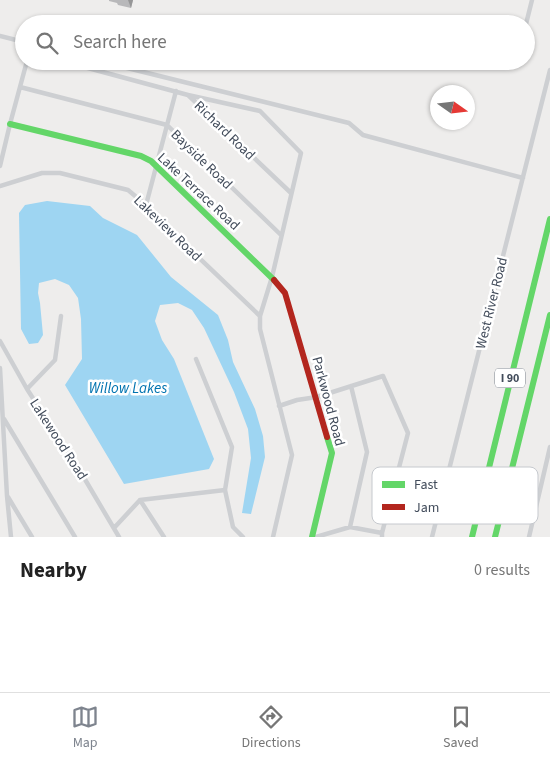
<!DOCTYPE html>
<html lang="en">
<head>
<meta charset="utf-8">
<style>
  body { margin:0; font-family:"Source Sans 3",sans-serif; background:#f6f6f6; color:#222 }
  .compass { position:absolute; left:430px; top:85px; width:45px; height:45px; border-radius:50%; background:#fff; box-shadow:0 1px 4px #0004; rotate:104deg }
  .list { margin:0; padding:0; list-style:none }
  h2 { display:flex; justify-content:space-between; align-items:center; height:65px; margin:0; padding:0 20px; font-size:21px }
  h2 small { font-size:16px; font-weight:400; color:#767676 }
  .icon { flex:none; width:28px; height:28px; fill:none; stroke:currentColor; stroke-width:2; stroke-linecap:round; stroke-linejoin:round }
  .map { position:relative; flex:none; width:550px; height:537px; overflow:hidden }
  .search { position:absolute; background:#fff; box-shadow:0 1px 4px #0004; left:15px; right:15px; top:15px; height:55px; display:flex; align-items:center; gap:12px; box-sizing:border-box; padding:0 18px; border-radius:28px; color:#767676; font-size:19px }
  .sheet { height:155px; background:#fff }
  nav { display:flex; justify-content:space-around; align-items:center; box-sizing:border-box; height:70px; border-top:1px solid #e0e0e0; background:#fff; font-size:14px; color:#767676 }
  nav a { display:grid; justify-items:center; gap:2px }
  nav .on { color:#7e848e }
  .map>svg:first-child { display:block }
</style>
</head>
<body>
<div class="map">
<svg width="550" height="537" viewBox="0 0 550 537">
  <rect width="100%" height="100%" fill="#eeedec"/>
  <!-- water -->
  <path fill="#9ed5f2" d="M47,201L90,206L103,218L137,235L171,277L218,315L228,340L233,362L255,409L263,436L265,457L251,514L242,513L251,458L248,429L234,392L204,328L192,310L178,303L160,305L155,321L162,340L174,359L214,459L209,469L124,484L65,385L82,359L81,319L78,298L69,285L55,279L39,283L38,293L40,303L43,335L38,343L29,344L21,329L19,213L25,205Z"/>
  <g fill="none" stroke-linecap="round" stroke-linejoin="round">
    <!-- street -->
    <path stroke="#cdcfd2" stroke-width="4.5" d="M526,24L532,0
      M0,36L24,42
      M62,61L188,95L291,193
      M99,61L349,123L363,135L523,178
      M20,87L167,125L281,235
      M188,95L260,111L301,153L272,277L260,316V329L292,455L273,537
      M0,166L10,124L27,61
      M0,186L42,173H60L128,190L146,205L173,233L260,316
      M146,205L176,91
      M0,341L27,389L83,476L119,537
      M196,359L232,447L225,490L233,527L243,537
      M0,368L7,496L11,537
      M27,389L55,360L61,316
      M279,406L297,400L317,397L383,376L408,433L382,533V537
      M4,419L75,537
      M8,497L32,537
      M140,500L164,537
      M350,527L367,452L351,386
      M114,528L140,500L225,490
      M316,537L350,527L382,533
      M432,537L550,70
      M529,537L550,447"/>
    <!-- fast -->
    <path stroke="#63d668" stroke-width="6" d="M10,124L141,156L151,161L274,280
      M312,537L332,453L327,437
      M472,537L550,219
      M495,537L550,315"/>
    <!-- jam -->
    <path stroke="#b3261e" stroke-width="6" d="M274,280L285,293L327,437"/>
  </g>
  <!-- wall -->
  <path fill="#b8b8ba" d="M109,0H133L131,8L118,5L117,3L109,1Z"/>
  <!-- shaded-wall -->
  <path fill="#969697" d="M128,0H133L131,8Z"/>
  <g text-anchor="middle" stroke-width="5" stroke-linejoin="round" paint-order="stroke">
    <!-- shield labels -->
    <rect fill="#fff" stroke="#7b828c" stroke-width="1" x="495" y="368.5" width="30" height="19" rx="4"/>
    <g font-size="12" font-weight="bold" fill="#424c5b">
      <text x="510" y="382">I 90</text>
    </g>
    <!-- street labels -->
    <g font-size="14" fill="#424c5b" stroke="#fff">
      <text transform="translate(225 130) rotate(44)" y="5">Richard Road</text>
      <text transform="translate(202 159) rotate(44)" y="5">Bayside Road</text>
      <text transform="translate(199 191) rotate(43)" y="5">Lake Terrace Road</text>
      <text transform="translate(168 228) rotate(44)" y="5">Lakeview Road</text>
      <text transform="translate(491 303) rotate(-76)" y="5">West River Road</text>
      <text transform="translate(329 401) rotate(75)" y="5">Parkwood Road</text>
      <text transform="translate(59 439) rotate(57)" y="5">Lakewood Road</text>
    </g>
    <!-- water labels -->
    <g font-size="15" font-style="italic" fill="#0073b0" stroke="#fff">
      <text x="128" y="393">Willow Lakes</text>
    </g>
  </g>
  <!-- legend -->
  <rect x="372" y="467" width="166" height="57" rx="8" fill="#fff" stroke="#c6c9ce" stroke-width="1"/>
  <rect x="382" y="481" width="23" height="7" fill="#63d668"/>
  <rect x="382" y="504" width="23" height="6" fill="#b3261e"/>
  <g font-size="14" fill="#424c5b">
    <text x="414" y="489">Fast</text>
    <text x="414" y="512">Jam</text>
  </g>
</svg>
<svg class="compass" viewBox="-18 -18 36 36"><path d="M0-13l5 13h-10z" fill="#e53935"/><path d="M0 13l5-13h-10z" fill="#767676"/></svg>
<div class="search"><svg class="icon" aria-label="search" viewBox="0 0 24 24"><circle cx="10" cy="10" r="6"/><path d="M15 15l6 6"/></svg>Search here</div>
</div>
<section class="sheet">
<h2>Nearby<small>0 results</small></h2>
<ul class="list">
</ul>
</section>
<nav>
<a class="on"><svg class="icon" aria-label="map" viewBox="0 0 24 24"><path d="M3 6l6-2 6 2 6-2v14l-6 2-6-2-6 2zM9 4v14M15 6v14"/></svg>Map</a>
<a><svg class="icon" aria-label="directions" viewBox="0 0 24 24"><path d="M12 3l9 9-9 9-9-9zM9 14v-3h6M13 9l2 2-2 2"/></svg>Directions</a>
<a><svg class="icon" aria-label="saved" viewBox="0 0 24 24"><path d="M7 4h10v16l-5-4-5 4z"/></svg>Saved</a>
</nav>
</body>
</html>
